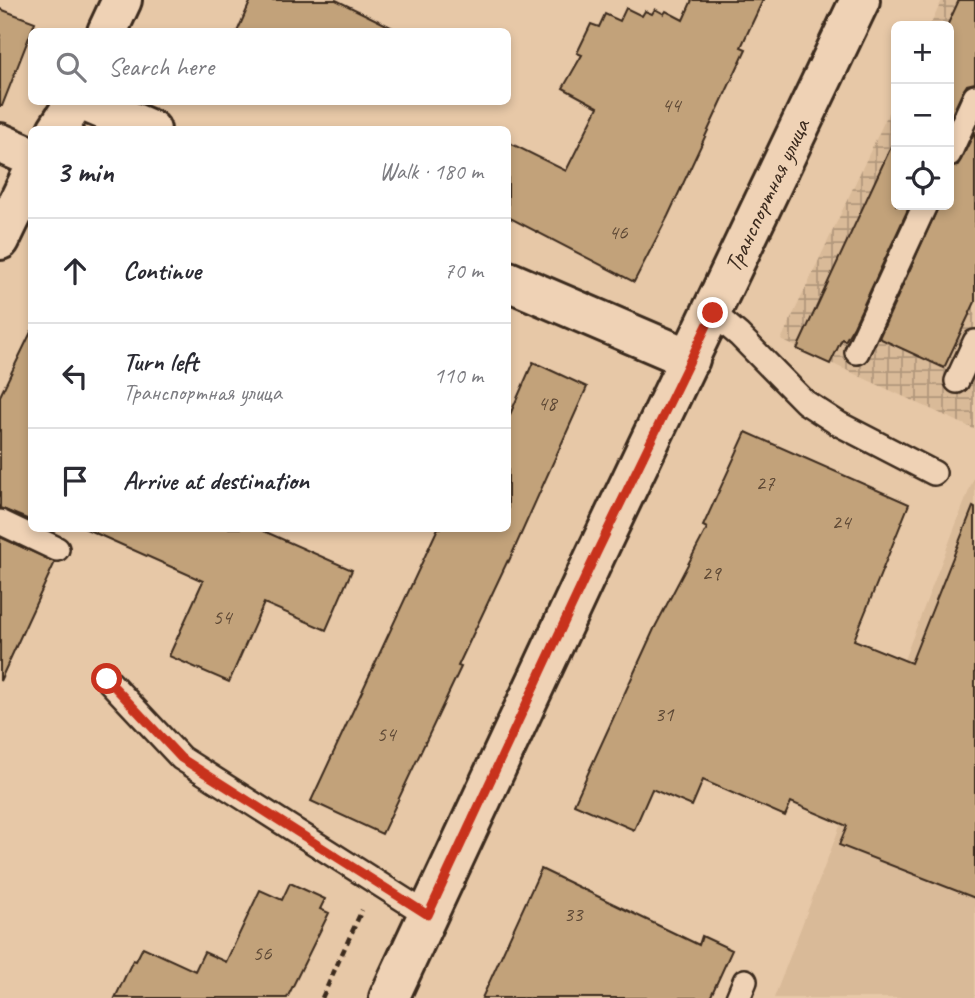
<!DOCTYPE html>
<html lang="en">
<head>
<meta charset="utf-8">
<style>
  body { margin:0; font-family:Caveat,sans-serif; background:#f7f7f7; color:#2b2b33 }
  .controls { position:absolute; right:21px; top:21px; display:grid; overflow:hidden; border-radius:10px; box-shadow:0 4px 10px #0003 }
  .controls button { width:63px; height:63px; display:grid; place-items:center; padding:0; border:0; border-bottom:2px solid #e1e1e2; background:#fff; color:#2b2b33; font:35px sans-serif }
  .stop { position:absolute; width:21px; height:21px; margin:-16px; border:5px solid #c8321e; border-radius:50%; background:#fff }
  .stop.end { background:#c8321e; border-color:#fff; box-shadow:0 2px 7px #0008 }
  .list { margin:0; padding:0; list-style:none }
  h2 { display:flex; justify-content:space-between; align-items:center; height:91px; margin:0; padding:0 28px; font-size:30px }
  h2 small { font-size:23px; font-weight:400; color:#7c7c81 }
  .list li { display:grid; grid-template-columns:46px 1fr auto; gap:21px; align-items:center; box-sizing:border-box; height:105px; padding:0 28px; border-top:2px solid #e1e1e2 }
  .list b { display:block; font-size:26px; white-space:nowrap }
  .list p { margin:0; font-size:23px; white-space:nowrap; color:#7c7c81 }
  .list em { font-size:23px; font-style:normal; color:#7c7c81 }
  .icon { flex:none; width:38px; height:38px; fill:none; stroke:currentColor; stroke-width:2; stroke-linecap:round; stroke-linejoin:round }
  .map { position:relative; flex:none; width:975px; height:998px; overflow:hidden }
  .search { position:absolute; background:#fff; box-shadow:0 4px 10px #0003; left:28px; top:28px; width:483px; height:77px; display:flex; align-items:center; gap:18px; box-sizing:border-box; padding:0 24px; border-radius:10px; color:#7c7c81; font-size:26px }
  .panel { position:absolute; background:#fff; box-shadow:0 4px 10px #0003; left:28px; top:126px; width:483px; height:406px; border-radius:10px }
  .map>svg:first-child { display:block }
</style>
</head>
<body>
<div class="map">
<svg width="975" height="998" viewBox="0 0 975 998">
  <defs>
    <pattern id="industrial-grid" width="8" height="8" patternUnits="userSpaceOnUse" patternTransform="scale(1.75)"><rect width="8" height="8" fill="#d9ba98"/><path d="M0 4h8M4 0v8" fill="none" stroke="#b1977b"/></pattern>
  </defs>
  <rect width="100%" height="100%" fill="#e7c8a7"/>
  <filter id="ink" filterUnits="userSpaceOnUse"><feTurbulence type="fractalNoise" baseFrequency=".0143" numOctaves="2"/><feDisplacementMap in="SourceGraphic" scale="14" xChannelSelector="R" yChannelSelector="G"/><feConvolveMatrix kernelMatrix="1 2 1 2 8 2 1 2 1" color-interpolation-filters="sRGB"/></filter>
  <g filter="url(#ink)">
    <!-- built -->
    <path fill="#d9ba98" d="M975,475V998H774Z"/>
    <!-- industrial -->
    <path fill="url(#industrial-grid)" d="M942,0H975L974,429L781,340L896,97V205H949V26H930Z"/>
    <!-- building -->
    <path fill="#c2a27a" stroke="#3b2a1e" stroke-width="2" d="M251,0H336L401,32H237Z
      M692,0H763L741,47L746,49L668,216L634,282L508,217V142L566,171L598,107L563,88L582,55L577,53L591,24L599,27L605,14L620,21L626,8L642,16L645,11L652,14L655,9L664,14L666,11L683,20Z
      M959,0H975V83L967,85L963,91L949,121L947,26Z
      M0,9L35,22L2,106H0Z
      M975,131V302L944,368L879,338L939,205H949V168L957,166L961,160Z
      M896,136V205H910L854,326L845,341L842,339L830,364L797,349Z
      M32,330V521L0,508V396Z
      M533,362L587,387L508,563V560L458,666L461,667L382,834L311,801L438,528H508V419Z
      M746,432L909,504L854,640L911,663L973,507L975,508V898L839,845L847,826L791,802L785,816L703,780L692,806L652,789L634,830L574,804L654,629L707,528L703,526Z
      M84,528H257L352,570L326,630L264,603L229,682L169,656L203,581Z
      M0,537L55,562L0,681Z
      M541,869L699,945L702,936L732,950L710,998H482Z
      M290,883L325,899L320,909L329,913L287,998H115L133,960L136,961L143,947L195,971L204,952L226,962L260,890L282,900Z"/>
    <g fill="none" stroke-linecap="round" stroke-linejoin="round">
      <defs>
        <path id="lane" d="M949,154L975,97
          M713,313L739,335L805,402L839,424L934,473
          M857,352L925,205
          M957,381L975,342
          M0,522L57,549
          M107,679L181,758L428,915
          M738,998L745,981"/>
        <path id="street" d="M107,32L122,0
          M85,102L151,130
          M57,130L75,102
          M0,143L32,157
          M0,240L32,174
          M508,281L690,359"/>
        <g id="secondary">
          <path id="s1" d="M389,998L596,554L860,0"/>
        </g>
      </defs>
      <!-- lane casing -->
      <use href="#lane" stroke="#3b2a1e" stroke-width="28"/>
      <!-- street casing -->
      <use href="#street" stroke="#3b2a1e" stroke-width="44"/>
      <!-- secondary casing -->
      <use href="#secondary" stroke="#3b2a1e" stroke-width="44"/>
      <!-- path -->
      <path stroke="#3b2a1e" stroke-width="4.5" stroke-dasharray="7 5" stroke-linecap="butt" d="M322,998L362,910"/>
      <!-- lane -->
      <use href="#lane" stroke="#efd2b5" stroke-width="23"/>
      <!-- street -->
      <use href="#street" stroke="#efd2b5" stroke-width="38"/>
      <!-- secondary -->
      <use href="#secondary" stroke="#efd2b5" stroke-width="38"/>
    </g>
  </g>
  <g fill="none" stroke-linecap="round" stroke-linejoin="round" filter="url(#ink)">
    <!-- route -->
    <path stroke="#c8321e" stroke-width="9" d="M107,679L181,758L428,915L596,554L713,313"/>
  </g>
  <g text-anchor="middle" stroke-width="7" stroke-linejoin="round" paint-order="stroke">
    <!-- number labels -->
    <g font-size="21" fill="#5d4835">
      <text x="671" y="112">44</text>
      <text x="618" y="239">46</text>
      <text x="547" y="410">48</text>
      <text x="765" y="490">27</text>
      <text x="841" y="529">24</text>
      <text x="711" y="580">29</text>
      <text x="222" y="624">54</text>
      <text x="664" y="721">31</text>
      <text x="386" y="741">54</text>
      <text x="573" y="921">33</text>
      <text x="262" y="960">56</text>
    </g>
    <!-- street labels -->
    <g font-size="24" fill="#3b2a1e" stroke="#efd2b5">
      <text dy="8" stroke="none"><textPath href="#s1" startOffset="887">Транспортная улица</textPath></text>
    </g>
  </g>
</svg>
<div class="controls">
<button>+</button>
<button>−</button>
<button><svg class="icon" aria-label="locate" viewBox="0 0 24 24"><circle cx="12" cy="12" r="6"/><path d="M12 2v4M12 18v4M2 12h4M18 12h4"/></svg></button>
</div>
<div class="stop" style="left:107px;top:679px"></div>
<div class="stop end" style="left:713px;top:313px"></div>
<div class="search"><svg class="icon" aria-label="search" viewBox="0 0 24 24"><circle cx="10" cy="10" r="6"/><path d="M15 15l6 6"/></svg>Search here</div>
<section class="panel">
<h2>3 min<small>Walk · 180 m</small></h2>
<ul class="list">
<li><svg class="icon" aria-label="ahead" viewBox="0 0 24 24"><path d="M12 20V5M6 11l6-6 6 6"/></svg><div><b>Continue</b></div><em>70 m</em></li>
<li><svg class="icon" aria-label="left" viewBox="0 0 24 24"><path d="M17 20v-9H6M10 6l-5 5 5 5"/></svg><div><b>Turn left</b><p>Транспортная улица</p></div><em>110 m</em></li>
<li><svg class="icon" aria-label="arrive" viewBox="0 0 24 24"><path d="M6 21V4h12l-3 4 3 4H6"/></svg><div><b>Arrive at destination</b></div></li>
</ul>
</section>
</div>
</body>
</html>
